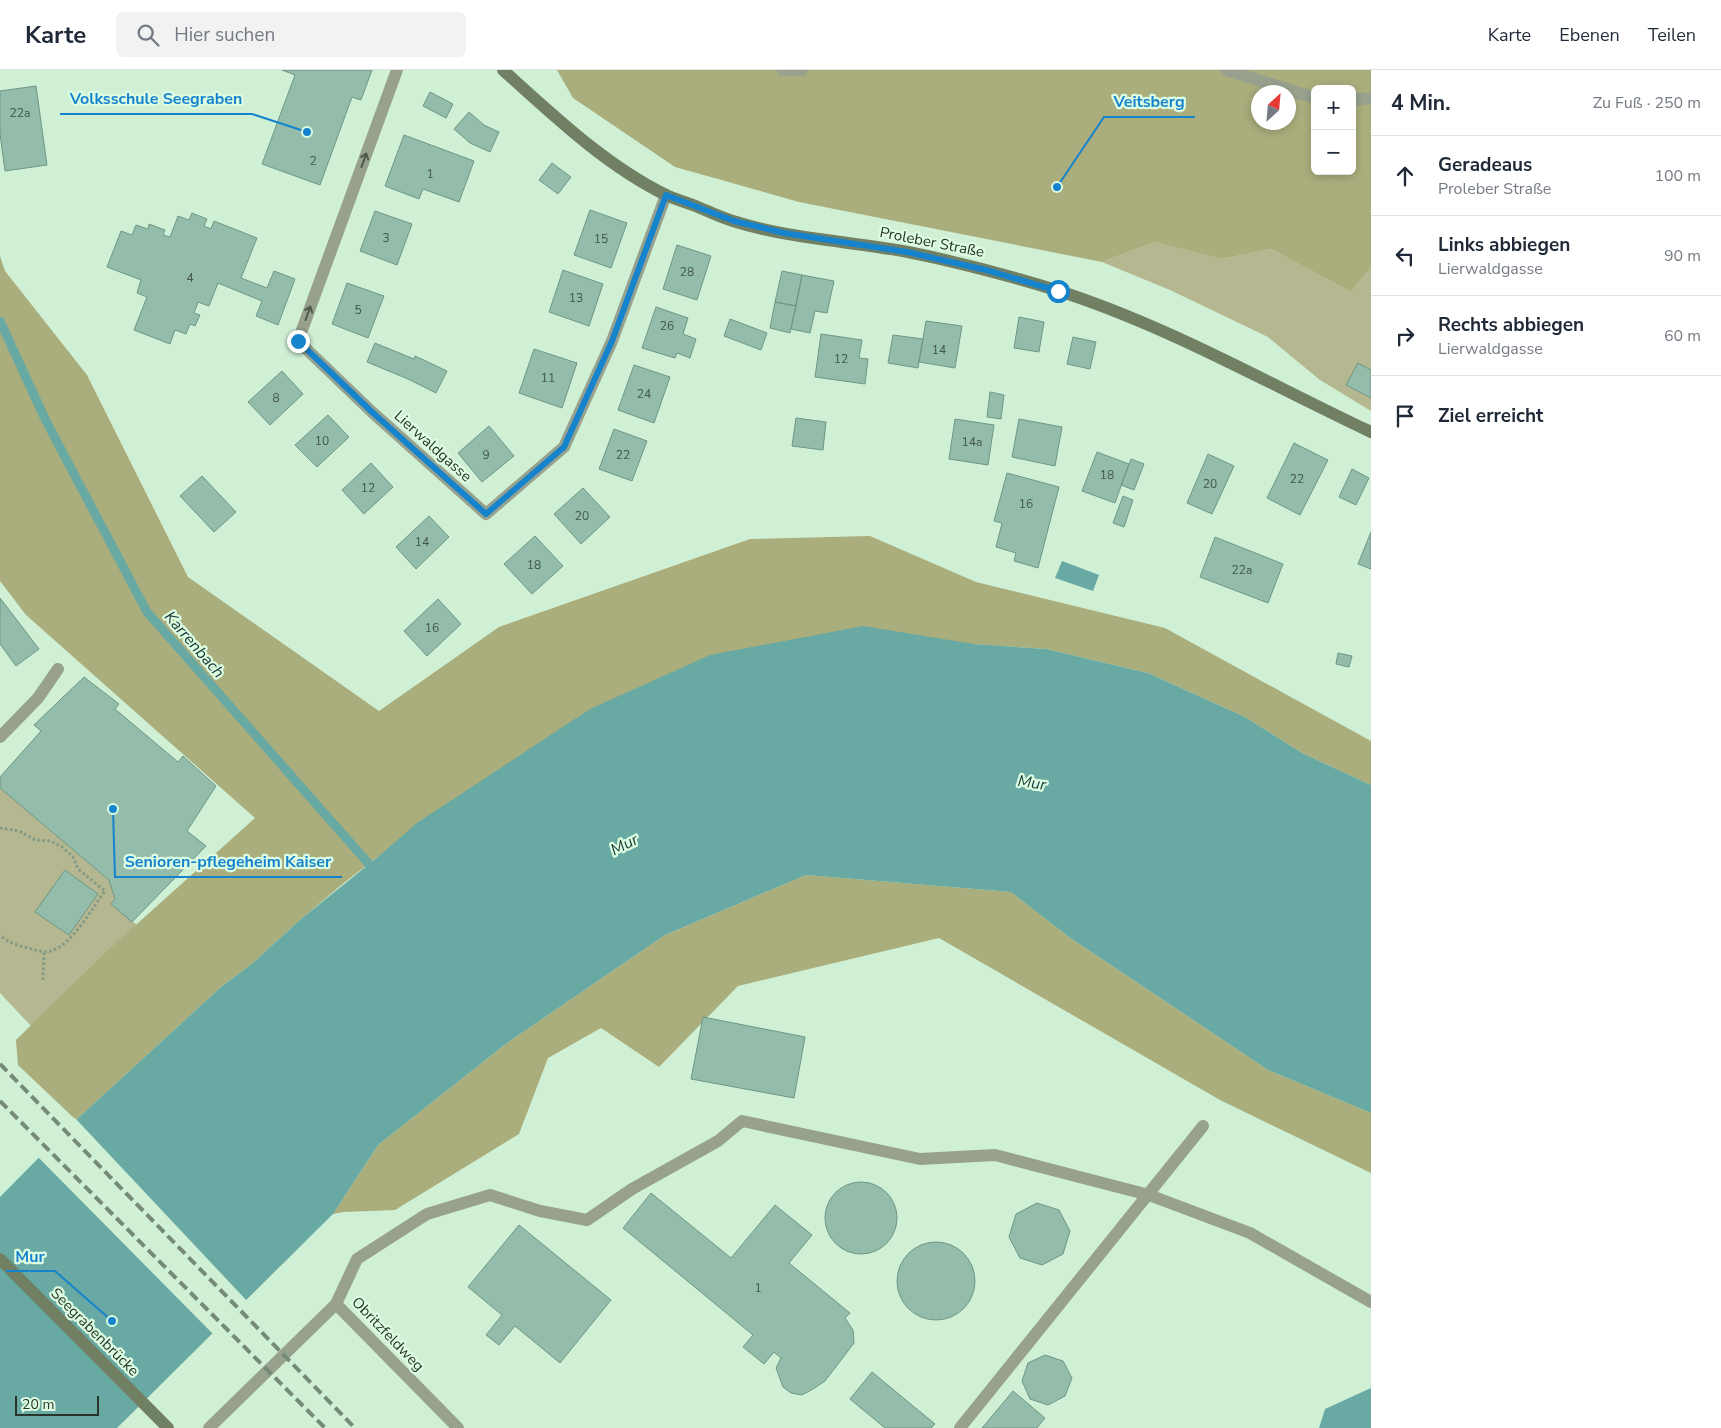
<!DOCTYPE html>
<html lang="de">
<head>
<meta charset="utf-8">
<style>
  body { margin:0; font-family:"Nunito Sans",sans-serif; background:#f2f2f3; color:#1f2937 }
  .controls { position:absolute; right:15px; top:15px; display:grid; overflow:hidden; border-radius:8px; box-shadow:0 2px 8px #0003 }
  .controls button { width:45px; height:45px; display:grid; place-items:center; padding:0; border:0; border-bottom:1px solid #e0e1e3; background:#fff; color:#1f2937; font:25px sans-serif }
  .compass { position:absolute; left:1251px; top:15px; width:45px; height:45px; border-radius:50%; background:#fff; box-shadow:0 2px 8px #0003; rotate:26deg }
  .scale { position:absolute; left:15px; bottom:12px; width:84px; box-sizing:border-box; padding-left:5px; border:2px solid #28342a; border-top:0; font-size:14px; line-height:18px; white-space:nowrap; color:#28342a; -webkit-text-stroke:4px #ddfde2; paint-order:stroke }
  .stop { position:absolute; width:15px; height:15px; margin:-11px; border:4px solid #1683cd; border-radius:50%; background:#fff }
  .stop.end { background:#1683cd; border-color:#fff; box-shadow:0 1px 5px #0008 }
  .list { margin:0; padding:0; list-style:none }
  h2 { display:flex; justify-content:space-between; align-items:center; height:65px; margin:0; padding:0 20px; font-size:21px }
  h2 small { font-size:16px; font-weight:400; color:#747a83 }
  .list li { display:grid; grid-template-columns:32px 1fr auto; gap:15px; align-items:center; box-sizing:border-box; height:80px; padding:0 20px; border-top:1px solid #e0e1e3 }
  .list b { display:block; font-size:19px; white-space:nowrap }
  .list p { margin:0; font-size:16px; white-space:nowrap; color:#747a83 }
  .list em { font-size:16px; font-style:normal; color:#747a83 }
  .icon { flex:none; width:28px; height:28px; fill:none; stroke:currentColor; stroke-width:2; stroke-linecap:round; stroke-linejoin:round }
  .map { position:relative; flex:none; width:1371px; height:1358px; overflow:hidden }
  header { display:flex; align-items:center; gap:30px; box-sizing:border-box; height:70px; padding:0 25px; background:#fff; border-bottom:1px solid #e0e1e3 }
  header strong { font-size:24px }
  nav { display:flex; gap:28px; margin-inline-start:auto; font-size:18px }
  .search { width:350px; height:45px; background:#f2f2f3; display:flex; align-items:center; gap:12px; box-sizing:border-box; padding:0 18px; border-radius:8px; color:#747a83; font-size:19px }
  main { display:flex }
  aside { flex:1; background:#fff }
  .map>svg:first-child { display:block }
</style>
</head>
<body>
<header>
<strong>Karte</strong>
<div class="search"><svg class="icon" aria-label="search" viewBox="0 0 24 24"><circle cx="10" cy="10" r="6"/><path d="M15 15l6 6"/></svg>Hier suchen</div>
<nav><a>Karte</a><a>Ebenen</a><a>Teilen</a></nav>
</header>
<main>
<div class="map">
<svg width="1371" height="1358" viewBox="0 0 1371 1358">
  <rect width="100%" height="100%" fill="#d0f0d5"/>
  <!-- green -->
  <path fill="#b4b78f" d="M1154,172L1222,189L1271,179L1351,222L1371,197V341L1320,310L1268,267L1170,220L1102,192Z
    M0,718L109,810L115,829L111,834L137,855L99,888L31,956L0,923Z"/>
  <!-- forest -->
  <path fill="#aaad7c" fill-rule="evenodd" d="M557,0H1371V197L1351,222L1271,179L1222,189L1154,172L1102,192L799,132L675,97L573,28ZM1315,19H1352V101H1315ZM1258,22H1288V52H1258Z
    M0,186L5,201L87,305L188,507L379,641L499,557L750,469L870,466L976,512L1165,558L1371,671V715L1302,683L1245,647L1148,603L1046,579L974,574L379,786L345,812L301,849L253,893L221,917L76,1050L18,995L16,970L99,888L255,748L26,545L0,511Z
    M806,805L1011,822L1069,867L1268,1000L1371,1043V1103L1220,1030L939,868L738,916L659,997L601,958L548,988L519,1064L395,1140L343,1142L333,1144L378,1075L507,973L665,865Z"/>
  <!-- water -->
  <path fill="#69a9a3" d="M1062,491L1099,505L1093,521L1055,508Z
    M863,556L974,574L1046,579L1148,603L1245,647L1302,683L1371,715V1043L1268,1000L1069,867L1011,822L806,805L665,865L507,973L378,1075L333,1144L117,1358H0V1127L76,1050L221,917L253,893L301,849L379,786L417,753L590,639L710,585Z
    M1371,1318V1358H1319L1325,1339Z"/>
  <!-- pier -->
  <path fill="#d0f0d5" d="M75,1048L248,1232L214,1265L37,1086Z"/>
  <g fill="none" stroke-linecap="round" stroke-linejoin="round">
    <!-- stream -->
    <path stroke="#69a9a3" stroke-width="9" d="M0,251L46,351L147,542L376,802"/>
  </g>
  <!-- building -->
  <path fill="#93bcab" stroke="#6e9686" d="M282,0H372L361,30L352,27L320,115L262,94L295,5Z
    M36,16L47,95L5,101L0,64V21Z
    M430,22L453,34L446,48L423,36Z
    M469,42L484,55L499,62L490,82L470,73L454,59Z
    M404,65L474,91L459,132L423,119L419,129L385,116Z
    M552,93L571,107L558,124L539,110Z
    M590,140L627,153L611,198L574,185Z
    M375,141L412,154L397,195L360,181Z
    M192,143L207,149L204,156L211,159L214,151L257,168L241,208L267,218L274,201L295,209L278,255L256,246L262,231L218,213L209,236L198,232L194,243L200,245L195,256L190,254L186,264L175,260L170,274L134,260L147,227L137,223L141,210L107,197L121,161L132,165L136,155L148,159L149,154L165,160L163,165L170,167L178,146L189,150Z
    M677,175L711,186L697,230L663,219Z
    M563,200L603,214L589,256L549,242Z
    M782,201L802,205L796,236L775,232Z
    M802,205L834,211L827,243L815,241L810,263L791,259Z
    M347,213L384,226L368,268L332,254Z
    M775,232L796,236L790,263L770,258Z
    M656,237L688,248L683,264L696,269L690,288L677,283L675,288L642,278Z
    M1019,247L1044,252L1039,282L1014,278Z
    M730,249L767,263L761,280L724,266Z
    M926,251L962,256L955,298L919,292Z
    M821,264L862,270L859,288L868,289L865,314L815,307Z
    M893,265L923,269L918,298L888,293Z
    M1073,267L1096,272L1090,299L1067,294Z
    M375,273L414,289L415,286L447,301L436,323L408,309L367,292Z
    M534,279L577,293L562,338L519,323Z
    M1358,293L1371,300V328L1346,315Z
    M634,295L670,307L654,353L618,340Z
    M282,301L303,324L270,355L248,332Z
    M990,322L1004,325L1001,349L987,347Z
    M328,345L349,367L317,397L295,375Z
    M796,348L826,352L823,380L792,376Z
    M955,349L994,355L988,395L949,389Z
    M1019,349L1062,357L1055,396L1012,387Z
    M489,356L514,386L482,412L458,383Z
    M614,359L647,371L632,411L599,399Z
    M1294,373L1328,390L1300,445L1267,428Z
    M1097,382L1129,394L1115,433L1082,421Z
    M1208,384L1234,396L1212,444L1187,433Z
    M1131,389L1144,394L1134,420L1121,415Z
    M371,393L393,417L364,444L342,420Z
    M1352,399L1369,408L1356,435L1339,427Z
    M1007,403L1059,417L1038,498L1014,491L1016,483L996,477L1002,453L994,451Z
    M202,406L236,442L214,462L180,426Z
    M583,418L610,447L581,474L554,444Z
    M1123,426L1133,430L1124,457L1113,453Z
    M429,446L449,467L416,499L396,477Z
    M1371,462V499L1358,494Z
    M535,466L563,496L532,524L504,494Z
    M1215,467L1283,494L1268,533L1200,507Z
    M0,528L39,579L16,596L0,574Z
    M438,529L461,554L427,586L404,561Z
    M1338,583L1352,586L1349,597L1336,594Z
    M84,607L119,634L115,639L178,692L183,686L216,716L187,761L206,776L132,852L111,834L115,829L109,810L0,718V707L41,661L34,655Z
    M65,800L98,824L69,865L35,842Z
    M703,947L805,967L794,1028L691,1009Z
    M825 1148a36 36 0 1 1 72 0a36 36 0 1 1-72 0Z
    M651,1123L731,1188L775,1135L812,1165L789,1193L850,1243L845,1248L853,1260L854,1273L825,1311L813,1319L802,1325L791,1323L783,1317L776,1298L781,1288L774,1282L764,1294L743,1277L753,1265L623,1158Z
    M1037,1133L1059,1140L1070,1161L1063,1184L1042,1195L1020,1188L1009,1167L1016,1144Z
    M519,1155L611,1230L560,1293L515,1256L499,1275L486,1265L502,1245L468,1217Z
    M897 1211a39 39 0 1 1 78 0a39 39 0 1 1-78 0Z
    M1045,1285L1063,1291L1072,1308L1065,1326L1048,1335L1030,1329L1022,1311L1028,1293Z
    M872,1302L935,1354L931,1358H885L850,1329Z
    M1013,1321L1045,1348L1037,1358H982Z"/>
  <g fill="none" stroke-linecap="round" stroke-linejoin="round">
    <!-- path -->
    <path stroke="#839a86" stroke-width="3" stroke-dasharray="2.5 2.5" stroke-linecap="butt" d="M0,758L19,761L35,770L50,771L62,777L73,787L78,799L105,821C92,838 72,875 51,881C43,883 35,880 28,878C19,876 6,872 0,865
      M43,910L44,882"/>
    <!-- lane -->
    <path stroke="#97a18d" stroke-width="12" d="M336,1234L357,1189L427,1144L490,1125L540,1141L587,1150L632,1119L718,1071L742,1051L920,1089L995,1085L1149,1125L1250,1163L1371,1232
      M960,1358L1203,1056"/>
    <!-- street -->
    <path stroke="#97a18d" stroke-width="12" d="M397,0L298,271L372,342L486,444L564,377L612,271L666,125
      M783,0H802
      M1226,0L1315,28
      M1352,30L1371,28
      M0,667L38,628L58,599
      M209,1358L336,1234L458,1358"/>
    <!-- secondary -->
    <path stroke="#717f63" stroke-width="12" d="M503,0C553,45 605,95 666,125C675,129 684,132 693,135C706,140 719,147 733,151C789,169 850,171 908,182C958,192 1007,205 1056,220C1166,255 1267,313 1371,362
      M0,1189L168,1358"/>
    <!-- rail -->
    <path stroke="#758a78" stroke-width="4" stroke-dasharray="10 5" stroke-linecap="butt" d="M0,994L355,1358
      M0,1031L325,1358"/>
  </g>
  <!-- one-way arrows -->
  <defs><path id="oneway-shaft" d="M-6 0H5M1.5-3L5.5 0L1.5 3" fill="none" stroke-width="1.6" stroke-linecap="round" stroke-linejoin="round" transform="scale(1.25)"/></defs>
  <g stroke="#4f5a4d">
    <use href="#oneway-shaft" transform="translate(364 90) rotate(-70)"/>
    <use href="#oneway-shaft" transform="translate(308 243) rotate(-70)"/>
  </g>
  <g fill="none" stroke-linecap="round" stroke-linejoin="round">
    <!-- route -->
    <path stroke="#1683cd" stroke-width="6" d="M298,271L372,342L486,444L564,377L612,271L666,125L734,151L784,163L907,182L986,200L1058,221"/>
  </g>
  <g text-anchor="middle" stroke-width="4.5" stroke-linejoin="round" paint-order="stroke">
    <!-- number labels -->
    <g font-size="12" fill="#43564a">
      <text x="20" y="47">22a</text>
      <text x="313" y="95">2</text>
      <text x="430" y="108">1</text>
      <text x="386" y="172">3</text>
      <text x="601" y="173">15</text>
      <text x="687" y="206">28</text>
      <text x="190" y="212">4</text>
      <text x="576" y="232">13</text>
      <text x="358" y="244">5</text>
      <text x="667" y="260">26</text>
      <text x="939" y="284">14</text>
      <text x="841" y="293">12</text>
      <text x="548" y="312">11</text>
      <text x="644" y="328">24</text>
      <text x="276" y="332">8</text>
      <text x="322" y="375">10</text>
      <text x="972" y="376">14a</text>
      <text x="486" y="389">9</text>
      <text x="623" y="389">22</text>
      <text x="1107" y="409">18</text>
      <text x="1297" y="413">22</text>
      <text x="1210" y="418">20</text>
      <text x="368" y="422">12</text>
      <text x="1026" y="438">16</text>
      <text x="582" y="450">20</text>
      <text x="422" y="476">14</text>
      <text x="534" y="499">18</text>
      <text x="1242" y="504">22a</text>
      <text x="432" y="562">16</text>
      <text x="758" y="1222">1</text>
    </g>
    <!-- street labels -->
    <g font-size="15" fill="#28342a" stroke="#ddfde2">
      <text transform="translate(932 172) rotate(11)" y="5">Proleber Straße</text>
      <text transform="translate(433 376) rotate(42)" y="5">Lierwaldgasse</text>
      <text transform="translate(95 1262) rotate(45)" y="5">Seegrabenbrücke</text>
      <text transform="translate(388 1264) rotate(46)" y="5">Obritzfeldweg</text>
    </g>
    <!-- water labels -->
    <g font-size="16" font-style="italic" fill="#193a37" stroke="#ddfde2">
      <text transform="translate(195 574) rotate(49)" y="6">Karrenbach</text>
      <text transform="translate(1032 712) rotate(9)" y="6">Mur</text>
      <text transform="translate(624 774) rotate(-27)" y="6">Mur</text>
    </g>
  </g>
  <!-- callouts -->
  <path fill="none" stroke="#1683cd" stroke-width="2" d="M307 62L252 44H60M1057 117L1104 47H1195M113 739L115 807H342M112 1251L55 1201H6"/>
  <g fill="#1683cd" stroke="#ddfde2" stroke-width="2">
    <circle cx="307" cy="62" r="5"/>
    <circle cx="1057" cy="117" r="5"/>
    <circle cx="113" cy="739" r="5"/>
    <circle cx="112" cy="1251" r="5"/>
  </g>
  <g font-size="16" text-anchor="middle" font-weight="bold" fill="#1683cd" stroke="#ddfde2" stroke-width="4.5" stroke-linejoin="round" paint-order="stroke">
    <text x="156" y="34">Volksschule Seegraben</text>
    <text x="1149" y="37">Veitsberg</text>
    <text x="228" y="797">Senioren-pflegeheim Kaiser</text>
    <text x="30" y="1192">Mur</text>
  </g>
</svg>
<div class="controls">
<button>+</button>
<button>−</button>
</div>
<svg class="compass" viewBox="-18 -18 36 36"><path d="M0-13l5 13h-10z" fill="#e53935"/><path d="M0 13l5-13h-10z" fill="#747a83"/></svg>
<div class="scale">20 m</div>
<div class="stop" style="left:1058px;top:221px"></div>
<div class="stop end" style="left:298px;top:271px"></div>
</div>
<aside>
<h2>4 Min.<small>Zu Fuß · 250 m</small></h2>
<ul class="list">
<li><svg class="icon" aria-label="ahead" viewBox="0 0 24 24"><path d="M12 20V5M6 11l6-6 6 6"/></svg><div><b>Geradeaus</b><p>Proleber Straße</p></div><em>100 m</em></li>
<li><svg class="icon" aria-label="left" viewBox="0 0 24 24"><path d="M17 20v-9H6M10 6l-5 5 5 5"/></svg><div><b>Links abbiegen</b><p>Lierwaldgasse</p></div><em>90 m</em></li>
<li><svg class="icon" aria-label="right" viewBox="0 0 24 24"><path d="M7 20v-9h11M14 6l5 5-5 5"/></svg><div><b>Rechts abbiegen</b><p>Lierwaldgasse</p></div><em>60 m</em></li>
<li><svg class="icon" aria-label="arrive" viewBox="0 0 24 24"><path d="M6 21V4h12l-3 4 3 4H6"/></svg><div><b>Ziel erreicht</b></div></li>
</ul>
</aside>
</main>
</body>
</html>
